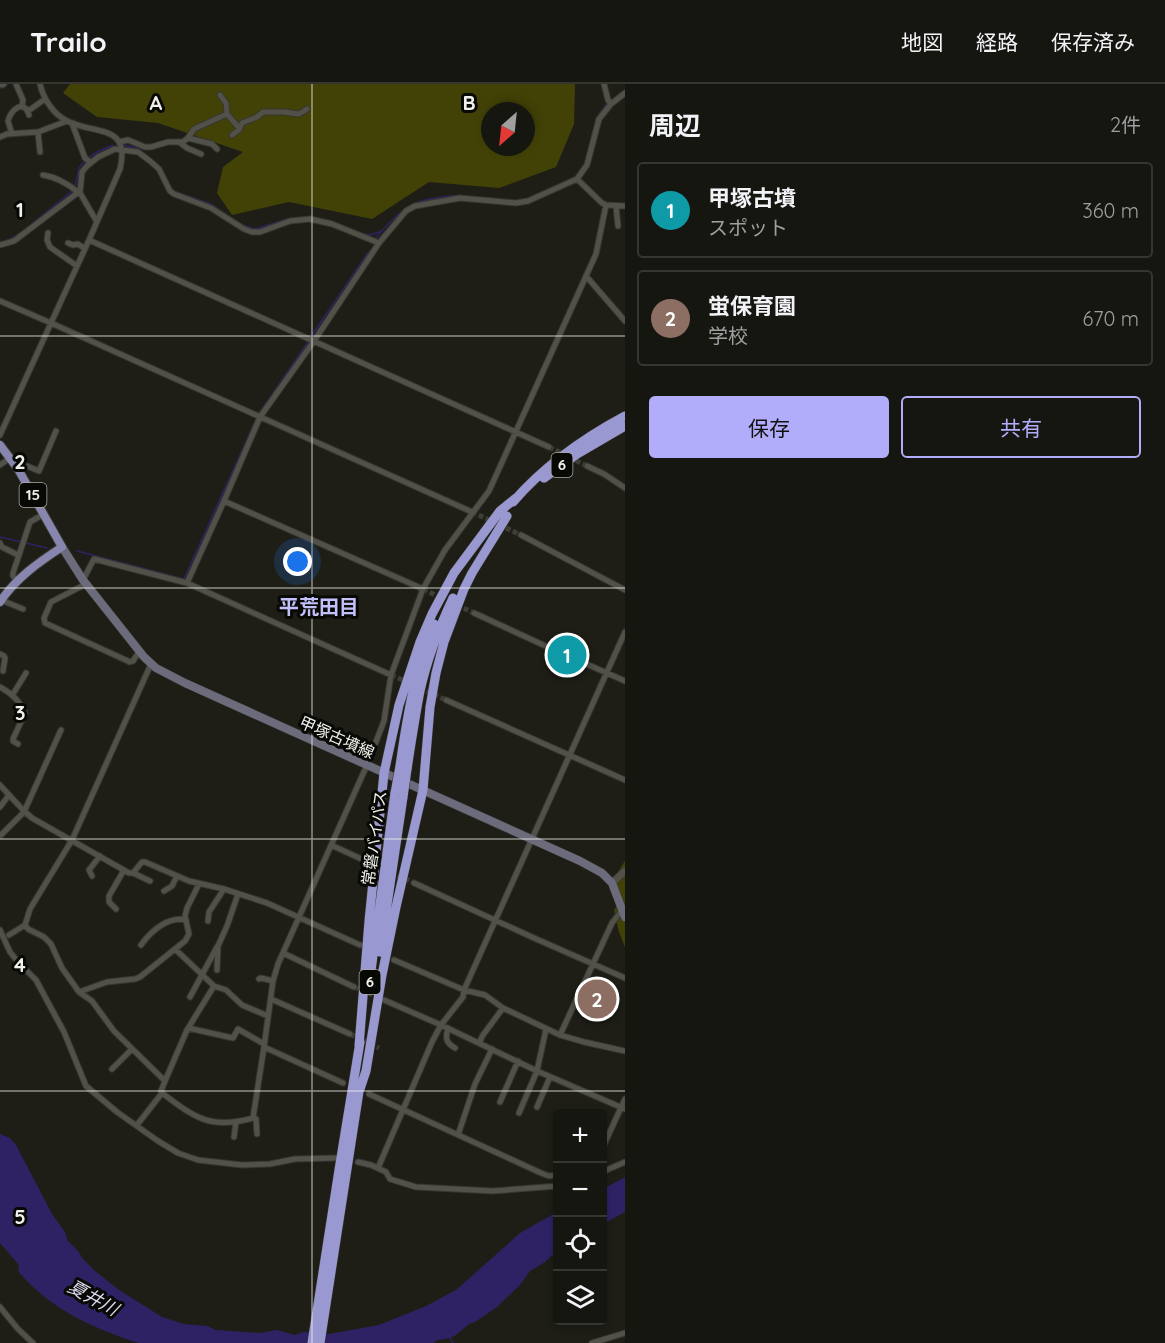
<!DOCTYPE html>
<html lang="ja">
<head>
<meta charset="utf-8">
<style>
  body { margin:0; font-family:Quicksand,"Noto Sans JP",sans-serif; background:#23231f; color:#f1f3f6 }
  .controls { position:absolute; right:18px; bottom:18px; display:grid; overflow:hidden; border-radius:6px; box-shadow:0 3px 9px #0003 }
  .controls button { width:54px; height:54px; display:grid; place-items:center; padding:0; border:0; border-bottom:2px solid #353531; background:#161611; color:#f1f3f6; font:30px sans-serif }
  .compass { position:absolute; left:481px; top:18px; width:54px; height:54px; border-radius:50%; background:#161611; box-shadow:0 3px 9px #0003; rotate:207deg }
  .you { position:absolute; left:298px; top:478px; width:21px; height:21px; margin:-15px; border:4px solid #fff; border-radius:50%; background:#1a73e8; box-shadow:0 0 0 9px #1a73e833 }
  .badge { display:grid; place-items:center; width:39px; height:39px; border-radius:50%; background:#b1adfa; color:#fff; font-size:20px; font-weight:700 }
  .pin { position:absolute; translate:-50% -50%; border:3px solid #fff; box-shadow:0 2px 6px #0006 }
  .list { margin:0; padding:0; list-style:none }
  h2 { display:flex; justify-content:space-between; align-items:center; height:78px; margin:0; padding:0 24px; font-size:26px }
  h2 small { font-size:20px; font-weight:400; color:#9e9f9f }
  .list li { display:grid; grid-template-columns:39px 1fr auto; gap:18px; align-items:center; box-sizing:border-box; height:96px; margin:0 12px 12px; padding:0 12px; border:2px solid #353531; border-radius:6px }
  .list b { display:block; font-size:22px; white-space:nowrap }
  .list p { margin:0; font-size:20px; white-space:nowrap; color:#9e9f9f }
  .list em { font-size:20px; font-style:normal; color:#9e9f9f }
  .actions { display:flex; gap:12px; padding:18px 24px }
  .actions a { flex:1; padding:14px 0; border:2px solid #b1adfa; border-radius:6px; text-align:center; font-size:21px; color:#b1adfa }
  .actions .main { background:#b1adfa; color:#111 }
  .icon { flex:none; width:33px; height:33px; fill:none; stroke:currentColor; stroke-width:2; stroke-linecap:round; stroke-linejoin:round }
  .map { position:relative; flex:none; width:625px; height:1259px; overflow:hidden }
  header { display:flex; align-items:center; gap:36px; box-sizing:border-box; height:84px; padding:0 30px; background:#161611; border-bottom:2px solid #353531 }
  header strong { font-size:28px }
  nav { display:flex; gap:33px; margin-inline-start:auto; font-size:21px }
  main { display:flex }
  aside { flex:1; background:#161611 }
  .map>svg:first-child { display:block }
</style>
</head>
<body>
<header>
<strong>Trailo</strong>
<nav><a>地図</a><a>経路</a><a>保存済み</a></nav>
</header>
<main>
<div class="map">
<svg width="625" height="1259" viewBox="0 0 625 1259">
  <rect width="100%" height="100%" fill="#1e1e17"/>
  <!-- green -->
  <path fill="#424207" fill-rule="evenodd" d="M70,0H575L574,40L556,83L499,104L429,98L372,135L289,118L232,131L217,109L223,83L243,68L158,39L97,33L63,9ZM490,27H526V63H490Z
    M570,560C578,570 584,578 577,590L572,592L555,586L551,578L553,568L560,563Z
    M625,777V863L619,848L614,826L619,819L609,801Z"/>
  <!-- water -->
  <path fill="#2e2265" d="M0,1050L10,1054L16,1061L52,1130L65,1148L68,1157L78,1167L83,1175L95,1187L119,1206L162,1233L184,1240L207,1242L216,1246L260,1249L277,1246L295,1251L303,1248L329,1250L379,1241L426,1222L456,1206L520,1149L557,1128V1167L545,1178L530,1187L520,1201L497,1223L475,1238L469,1240L456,1251L450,1254L438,1256L433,1259H139C92,1244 50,1225 18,1187L19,1181L0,1159Z
    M625,1093V1128L603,1140V1105Z"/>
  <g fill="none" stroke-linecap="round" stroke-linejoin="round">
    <!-- stream -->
    <path stroke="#2e2265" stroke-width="1.5" d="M611,16L625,6
      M124,61L136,64L141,67
      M587,72L597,34L607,19
      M88,74L99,67L113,61
      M75,103L79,84L84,78
      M179,109L211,120L231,134
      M319,134L331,137
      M243,141L254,145L259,144L287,135L305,133
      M364,150L371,151L382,147
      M376,154C382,146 402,125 411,121C423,115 454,110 467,112
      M7,157L22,148L72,107
      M312,251L367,170L372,165L375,159
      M0,453L47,464
      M77,467L184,495L258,331L308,258
      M449,1252L453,1259"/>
    <!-- minor-tunnel -->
    <path stroke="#3e3e37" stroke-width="5" stroke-dasharray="5 2.5" stroke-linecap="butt" d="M549,363L587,382
      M472,428L521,451
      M423,505L443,515
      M457,521L474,529
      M391,591L409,599
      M420,604L446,616
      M391,788L414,799
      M354,903L380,914
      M350,950L379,964"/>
    <defs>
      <path id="minor" d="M16,0L23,16L22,23
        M40,0C43,14 53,30 67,37C94,51 131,39 120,85L89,156L549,363
        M604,0L608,16L611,20
        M2,1L4,0
        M220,11L226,19L227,30
        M28,26L31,25L45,15
        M73,39V42L85,74L90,78
        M38,48L40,68
        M12,50L8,37C11,26 24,14 29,31
        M232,51L239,46L242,39L257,33L263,28H284L299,30L307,25
        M0,53L7,50L38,48L67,37
        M188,54L212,60L217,65
        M119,58L128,56L145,63H151L168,58H183L188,54L194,45L227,30L239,44
        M179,58L187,64L201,70
        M43,91C56,93 68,100 78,108
        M577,95L602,119L606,121L625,122
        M616,122L618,142
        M97,138L80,109L82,88L87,82L98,73L115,65L138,68L150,77L159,85L170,107L174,110L211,124L244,145L252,148H260L290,137L310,135L332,140L379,159L406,127L415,122L460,114L516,119L528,117L577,95L587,81L599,35L611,20L625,9
        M48,149L47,156L50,163L77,182
        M68,159L73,161L78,160L85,165
        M0,161L14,157L80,107
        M586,192L625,237
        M0,217L51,239L89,156
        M0,351L51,239L472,428
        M0,381L10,374
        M587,382L604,390L625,404
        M18,385L27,382L39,387L56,347
        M224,417L423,505
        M521,451L625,506
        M0,459L2,463L18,471
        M83,496L94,475L187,499L391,591
        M17,497L13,492V489L30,438L44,430
        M187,499L224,417L260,333L314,257L379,159
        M86,500L51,518L44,534L45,539L130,578L133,577L139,568
        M1,516L23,525
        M474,529L552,565L567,558L572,559L580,569L582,578L625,597
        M0,570L4,572L5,574L3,587
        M151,580L72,756L30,825L25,841L28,845L44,853L51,860L62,884L79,908L92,917L114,947L165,997L161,1007L162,1009C195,1034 211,1046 253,1034L264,963
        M0,603C12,610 19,616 25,629L13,655V657L18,660
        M13,610L26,589
        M446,616L625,696
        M0,701L24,727L32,734L129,789H133L142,778H145L189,797L224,805L267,819L360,861
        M0,723L9,711
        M1,751L24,728L61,646
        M331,761L368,778
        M133,789L150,797
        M92,792L89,786L100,772
        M414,799L534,854L625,894
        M164,807L172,802L177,792
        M116,825L109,818V812L124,786
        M208,837L209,828L224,805
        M0,846L10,868L19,879L36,896L64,948L86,1002L117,1028L158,1057L178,1069L198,1076L242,1081L270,1080L295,1075L336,1074
        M9,851L25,841
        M141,861C151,847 168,832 186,836
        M175,865L214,902
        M283,869L354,903
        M394,876L464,906L625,548
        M217,886L218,862L227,842L238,810
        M259,895L261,894L273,897
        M79,908L107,898L135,895L140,893L185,857L189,850L185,832L187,824L199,800
        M190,913L217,863
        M271,915L350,950
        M384,916L441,941L537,987L546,945
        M188,944L233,954L238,945L264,960
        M448,944C445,954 446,959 455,964
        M560,951L612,839L623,825
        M479,959L483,951L503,924
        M112,985L132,965
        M165,997L187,946L214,902L226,906L242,921L268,932
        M343,999L264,963L273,897L278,880L367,681L384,637L391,591L423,505L445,466L489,407L596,170L606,121
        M369,1010L541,1089L549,1092L558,1091
        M500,1018L518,977
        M537,1023L550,993
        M519,1029L537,987L625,1025
        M256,1035L257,1050
        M137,1041L162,1009
        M458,1051L475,1000L492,965
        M234,1053L236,1038
        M602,1065L625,1015
        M358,1078L371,1081L386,1088L390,1095L416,1103L474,1106L493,1107L558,1102
        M378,1084L432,958L441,941L463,913L464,906L485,911L503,924L560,951L584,958L625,967
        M602,1088L625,1078
        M0,1223L18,1245L33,1259
        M592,1259L625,1249"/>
      <path id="tertiary" d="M612,799L625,787"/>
      <path id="secondary" d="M62,463L83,496L144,573L156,584L185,599L580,777L602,789L612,799L625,833"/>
      <path id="primary" d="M0,361L18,385L62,463C39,478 16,494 0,518"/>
      <path id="trunk" d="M544,394L577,370L625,342
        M513,418C544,382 584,354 625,332
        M400,682C407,633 415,585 434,540
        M407,685C411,659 415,633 420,607C427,575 439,544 453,514
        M380,868L403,713
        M370,894L395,709
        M359,962L369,837L384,689L399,621L420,558L432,530L454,489L500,427L516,414
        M360,1005L366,987L382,891L396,823L423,706L430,623L436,589L444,558L464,505L472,489L507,432
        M312,1259L339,1086L360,958
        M320,1259L360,1001"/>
    </defs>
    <!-- minor casing -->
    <use href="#minor" stroke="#373732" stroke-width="7"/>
    <!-- tertiary casing -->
    <use href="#tertiary" stroke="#373732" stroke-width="8"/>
    <!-- secondary casing -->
    <use href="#secondary" stroke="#373732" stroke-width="9"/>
    <!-- primary casing -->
    <use href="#primary" stroke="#373732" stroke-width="10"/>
    <!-- trunk casing -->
    <use href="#trunk" stroke="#373732" stroke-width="10"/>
    <!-- minor -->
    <use href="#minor" stroke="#515149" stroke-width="5"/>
    <!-- tertiary -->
    <use href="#tertiary" stroke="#515149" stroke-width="7"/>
    <!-- secondary -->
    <use href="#secondary" stroke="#6c6b7b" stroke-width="8"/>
    <!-- primary -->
    <use href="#primary" stroke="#8886ae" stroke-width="8"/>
    <!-- trunk -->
    <use href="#trunk" stroke="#9a98d0" stroke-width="9"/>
    <defs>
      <path id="trunk-bridge" d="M395,709L400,682
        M403,713L407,685"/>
    </defs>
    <!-- trunk-bridge casing -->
    <use href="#trunk-bridge" stroke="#373732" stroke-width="10" stroke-linecap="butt"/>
    <!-- trunk-bridge -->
    <use href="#trunk-bridge" stroke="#9a98d0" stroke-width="9"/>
  </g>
  <!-- grid -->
  <path fill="none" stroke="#f1f1ec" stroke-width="1.5" stroke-opacity="0.55" d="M312,0V1259M0,252H625M0,504H625M0,755H625M0,1007H625"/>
  <g text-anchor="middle" stroke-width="6" stroke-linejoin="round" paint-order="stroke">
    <!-- shield labels -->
    <g fill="#080805" stroke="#ababa7" stroke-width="1.5">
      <rect x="551.5" y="369" width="21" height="24" rx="4.5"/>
      <rect x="19.5" y="399" width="27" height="24" rx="4.5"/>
      <rect x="359.5" y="886" width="21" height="24" rx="4.5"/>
    </g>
    <g font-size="15" font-weight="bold" fill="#f1f1ec">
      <text x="562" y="386">6</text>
      <text x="33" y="416">15</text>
      <text x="370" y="903">6</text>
    </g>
    <!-- street labels -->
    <g font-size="16" fill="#f1f1ec" stroke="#080805">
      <text transform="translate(337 653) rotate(24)" y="6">甲塚古墳線</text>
      <text transform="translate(374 754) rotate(-82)" y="6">常磐バイパス</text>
    </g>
    <!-- water labels -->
    <g font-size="18" font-style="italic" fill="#dcdcf2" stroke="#080805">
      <text transform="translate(93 1214) rotate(29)" y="6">夏井川</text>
    </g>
    <!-- quarter labels -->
    <g font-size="20" font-weight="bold" fill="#c2c0fa" stroke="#080805">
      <text x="319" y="530">平荒田目</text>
    </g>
  </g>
  <g font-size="20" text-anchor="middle" font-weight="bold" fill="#f1f1ec" stroke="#080805" stroke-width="6" stroke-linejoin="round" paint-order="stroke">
    <text x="156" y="26">A</text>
    <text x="469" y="26">B</text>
    <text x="20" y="133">1</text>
    <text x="20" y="385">2</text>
    <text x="20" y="636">3</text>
    <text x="20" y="888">4</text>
    <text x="20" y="1140">5</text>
  </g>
</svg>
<div class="controls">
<button>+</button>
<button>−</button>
<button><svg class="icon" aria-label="locate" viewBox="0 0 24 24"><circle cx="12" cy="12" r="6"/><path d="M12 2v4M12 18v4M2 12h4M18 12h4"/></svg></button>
<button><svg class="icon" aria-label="layers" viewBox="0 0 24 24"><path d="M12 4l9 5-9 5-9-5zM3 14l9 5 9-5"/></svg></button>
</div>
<svg class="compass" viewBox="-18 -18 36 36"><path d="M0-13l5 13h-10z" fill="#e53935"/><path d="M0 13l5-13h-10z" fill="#9e9f9f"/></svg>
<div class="you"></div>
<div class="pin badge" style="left:567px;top:571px;background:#0f9aa8">1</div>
<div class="pin badge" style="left:597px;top:915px;background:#8d6e63">2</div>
</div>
<aside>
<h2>周辺<small>2件</small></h2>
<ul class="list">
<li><span class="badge" style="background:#0f9aa8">1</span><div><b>甲塚古墳</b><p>スポット</p></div><em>360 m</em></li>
<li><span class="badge" style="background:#8d6e63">2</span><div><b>蛍保育園</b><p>学校</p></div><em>670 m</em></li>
</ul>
<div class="actions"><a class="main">保存</a><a>共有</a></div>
</aside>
</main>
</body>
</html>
